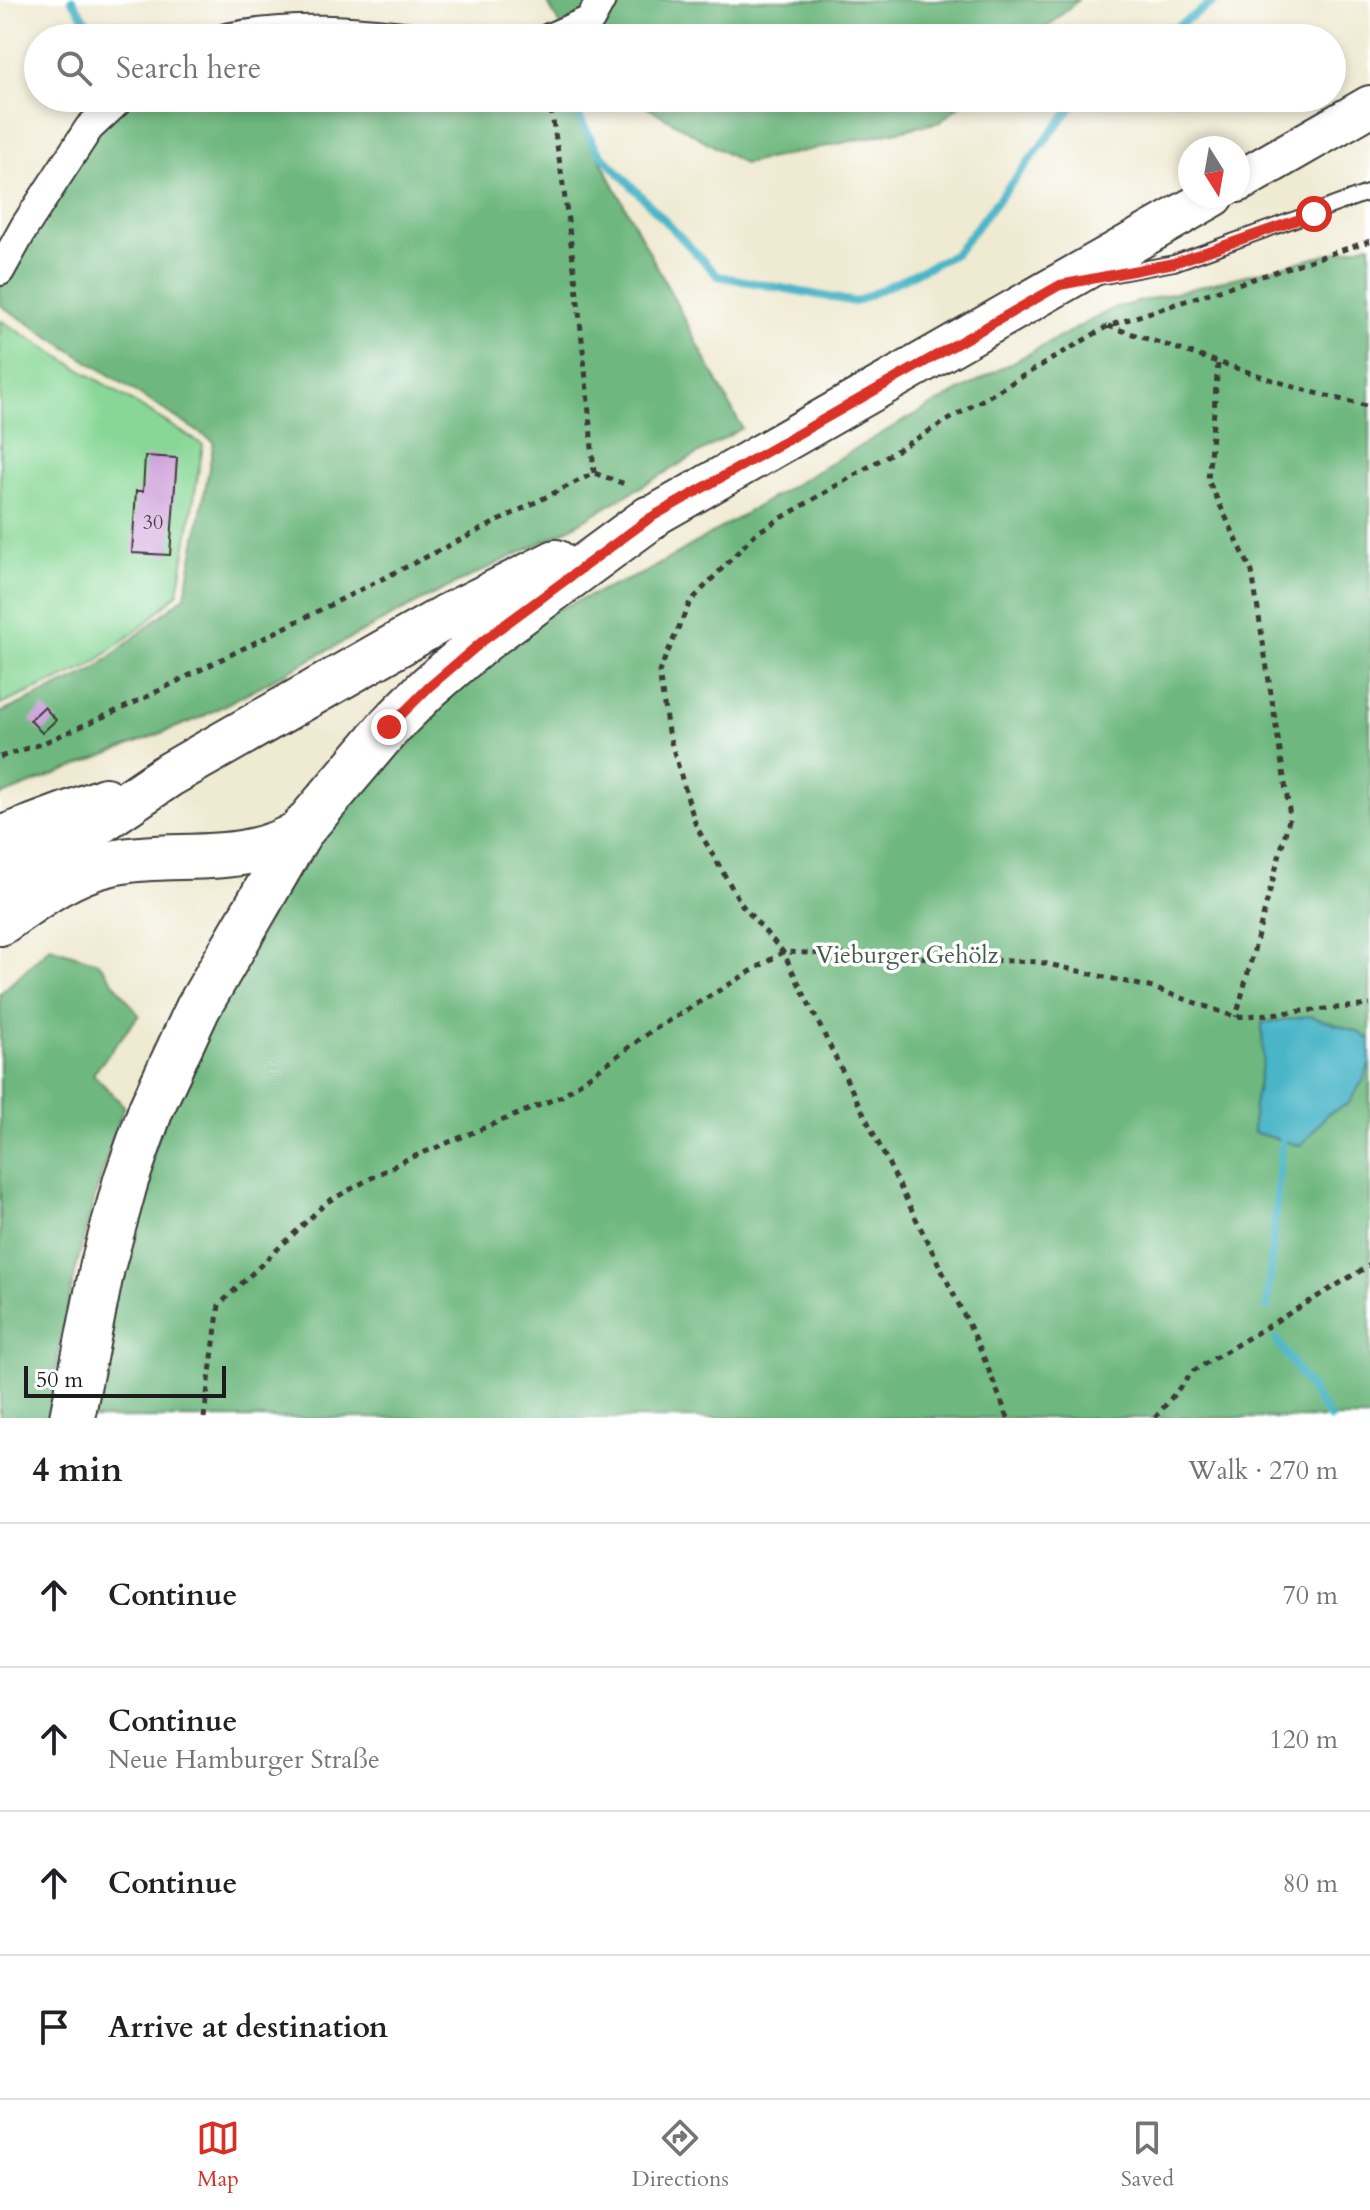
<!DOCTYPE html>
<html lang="en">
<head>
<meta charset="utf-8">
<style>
  body { margin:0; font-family:Cardo,serif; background:#f2f2f2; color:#202124 }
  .compass { position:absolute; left:1178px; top:136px; width:72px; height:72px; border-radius:50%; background:#fff; box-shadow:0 4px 12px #0003; rotate:169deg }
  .scale { position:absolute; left:24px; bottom:20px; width:202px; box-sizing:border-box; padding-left:8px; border:4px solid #1c1c1c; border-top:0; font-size:22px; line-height:28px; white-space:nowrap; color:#1c1c1c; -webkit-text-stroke:6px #fff; paint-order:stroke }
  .stop { position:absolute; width:24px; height:24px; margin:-18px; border:6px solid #d93025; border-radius:50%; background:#fff }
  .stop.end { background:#d93025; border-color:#fff; box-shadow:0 2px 8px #0008 }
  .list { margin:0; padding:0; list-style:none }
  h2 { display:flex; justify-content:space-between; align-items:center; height:104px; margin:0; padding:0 32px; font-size:34px }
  h2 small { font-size:26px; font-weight:400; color:#757577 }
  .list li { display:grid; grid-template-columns:52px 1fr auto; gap:24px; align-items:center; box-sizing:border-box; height:144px; padding:0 32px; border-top:2px solid #e0e0e0 }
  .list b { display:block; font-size:30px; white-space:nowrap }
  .list p { margin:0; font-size:26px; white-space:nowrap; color:#757577 }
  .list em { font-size:26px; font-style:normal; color:#757577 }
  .icon { flex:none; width:44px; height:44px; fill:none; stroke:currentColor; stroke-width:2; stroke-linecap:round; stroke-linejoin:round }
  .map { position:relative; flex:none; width:1370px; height:1418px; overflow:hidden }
  .search { position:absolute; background:#fff; box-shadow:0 4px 12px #0003; left:24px; right:24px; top:24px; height:88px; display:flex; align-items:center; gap:20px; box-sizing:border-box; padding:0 28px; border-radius:44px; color:#757577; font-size:30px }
  .sheet { height:680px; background:#fff }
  nav { display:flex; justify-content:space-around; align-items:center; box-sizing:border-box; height:112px; border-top:2px solid #e0e0e0; background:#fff; font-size:22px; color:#757577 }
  nav a { display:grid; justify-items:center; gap:4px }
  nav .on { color:#d93025 }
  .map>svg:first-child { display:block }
</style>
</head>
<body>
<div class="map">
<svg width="1370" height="1418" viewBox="0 0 1370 1418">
  <rect width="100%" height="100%" fill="#fff"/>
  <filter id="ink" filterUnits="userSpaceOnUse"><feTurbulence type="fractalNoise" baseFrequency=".0125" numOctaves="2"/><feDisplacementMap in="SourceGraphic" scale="16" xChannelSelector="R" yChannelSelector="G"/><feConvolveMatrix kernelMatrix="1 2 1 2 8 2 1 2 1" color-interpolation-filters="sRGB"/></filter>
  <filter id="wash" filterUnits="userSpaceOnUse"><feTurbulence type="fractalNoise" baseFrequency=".006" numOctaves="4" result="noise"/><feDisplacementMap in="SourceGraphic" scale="32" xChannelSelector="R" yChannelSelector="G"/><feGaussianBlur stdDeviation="1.8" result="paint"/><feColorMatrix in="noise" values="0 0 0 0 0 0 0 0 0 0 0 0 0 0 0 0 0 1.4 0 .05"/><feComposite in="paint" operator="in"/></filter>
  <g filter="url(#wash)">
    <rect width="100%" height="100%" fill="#efead2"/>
    <!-- green -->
    <path fill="#88d796" stroke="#527a59" stroke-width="2" d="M0,320L203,445L178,593L146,623L89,667L0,705Z"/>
    <!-- forest -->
    <path fill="#6eb87f" stroke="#456a4e" stroke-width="2" d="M546,0H1078L1035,38H567Z
      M121,98H568L742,428L561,533L428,597L200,718L0,796V713L93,671L185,596L214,442L0,305V271Z
      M632,98H968L940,122L744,164Z
      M1370,244V1418H84L155,1144L207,1025L319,833L420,724L534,619L644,573L901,422L1114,308Z
      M50,947L98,962L139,1015L93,1074L124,1106C89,1207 62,1312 49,1418H0V994Z"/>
    <!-- water -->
    <path fill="#4ab5c7" stroke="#336872" stroke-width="2" d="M1310,1016L1359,1032L1370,1040V1063L1364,1079L1348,1104L1327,1114L1301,1146L1253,1132L1254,1105L1263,1060L1262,1023Z"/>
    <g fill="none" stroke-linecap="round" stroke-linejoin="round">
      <!-- stream -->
      <path stroke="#4ab5c7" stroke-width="8" d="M72,0L99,38
        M1159,38L1217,0
        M569,98L597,150L718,276L855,302L955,254L1079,98
        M1267,1307L1282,1140
        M1276,1339L1330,1418"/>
    </g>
    <g id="blocks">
      <!-- building -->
      <path fill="#cfa0da" d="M145,456L177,458L170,555L132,553L136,491H143Z
        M44,707L56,720L42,733L30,720Z"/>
    </g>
  </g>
  <g filter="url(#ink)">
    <use href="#blocks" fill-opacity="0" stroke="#3c3b37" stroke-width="2"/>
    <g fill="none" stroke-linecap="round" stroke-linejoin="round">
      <defs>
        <path id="lane" d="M1099,277L1174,263L1370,192"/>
        <path id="street" d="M226,38C293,25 351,29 418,38
          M549,38L590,20L601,0
          M0,271L25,226L89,128L121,98"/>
        <path id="secondary" d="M1238,182L1370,106
          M650,518L1214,196"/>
        <path id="primary" d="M0,839L105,800
          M0,889L167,776L446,617L556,562
          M0,923C33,900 67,873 107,864C171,849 241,869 300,832
          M72,1418L102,1268L126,1180L151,1109L198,1008L300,832L389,727L429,687L484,640L650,518"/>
      </defs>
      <!-- lane casing -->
      <use href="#lane" stroke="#3c3b37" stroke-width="18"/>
      <!-- street casing -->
      <use href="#street" stroke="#3c3b37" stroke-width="32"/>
      <!-- secondary casing -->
      <use href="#secondary" stroke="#3c3b37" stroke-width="44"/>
      <!-- primary casing -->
      <use href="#primary" stroke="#3c3b37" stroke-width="48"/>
      <!-- path -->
      <path stroke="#3c3b37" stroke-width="5" stroke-dasharray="6 6" stroke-linecap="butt" d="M549,98C571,222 584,347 594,473
        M1108,326L1297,388L1370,407
        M1218,364L1208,480L1252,572L1290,816L1236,1017
        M0,757L41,744L132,704L594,473L628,485
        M204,1418L219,1305L327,1202L403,1161L562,1096L650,1032L783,952L1039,962L1153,988L1236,1017L1370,1005
        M1008,1418L977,1341L783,952L742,905L696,826L668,732L659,672L690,602L756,533L1108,326L1370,241
        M1155,1418L1193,1371L1370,1265"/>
      <!-- lane -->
      <use href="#lane" stroke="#fff" stroke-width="14"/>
      <!-- street -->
      <use href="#street" stroke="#fff" stroke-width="28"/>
      <!-- secondary -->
      <use href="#secondary" stroke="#fff" stroke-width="40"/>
      <!-- primary -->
      <use href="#primary" stroke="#fff" stroke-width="44"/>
    </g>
  </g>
  <g fill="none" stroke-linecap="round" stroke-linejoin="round" filter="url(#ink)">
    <!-- route -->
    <path stroke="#d93025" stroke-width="10" d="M389,727L429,687L484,640L650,518L1060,285L1174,263L1314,214"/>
  </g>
  <g text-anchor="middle" stroke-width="7" stroke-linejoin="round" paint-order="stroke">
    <!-- number labels -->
    <g font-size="20" fill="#493d4c">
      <text x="153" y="529">30</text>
    </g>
    <!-- park labels -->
    <g font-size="24" fill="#425d47" stroke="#fff">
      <text x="907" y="963">Vieburger Gehölz</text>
    </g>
  </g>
</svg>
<svg class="compass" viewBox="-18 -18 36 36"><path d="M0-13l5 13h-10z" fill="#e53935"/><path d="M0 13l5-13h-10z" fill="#757577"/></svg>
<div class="scale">50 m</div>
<div class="stop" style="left:1314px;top:214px"></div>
<div class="stop end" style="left:389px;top:727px"></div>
<div class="search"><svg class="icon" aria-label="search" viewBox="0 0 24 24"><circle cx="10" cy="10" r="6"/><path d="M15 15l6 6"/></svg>Search here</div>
</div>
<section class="sheet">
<h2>4 min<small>Walk · 270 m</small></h2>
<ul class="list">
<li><svg class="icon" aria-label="ahead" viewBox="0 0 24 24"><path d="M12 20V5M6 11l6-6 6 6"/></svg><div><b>Continue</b></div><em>70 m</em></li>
<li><svg class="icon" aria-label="ahead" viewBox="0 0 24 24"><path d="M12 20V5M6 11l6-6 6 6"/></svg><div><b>Continue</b><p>Neue Hamburger Straße</p></div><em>120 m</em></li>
<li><svg class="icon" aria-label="ahead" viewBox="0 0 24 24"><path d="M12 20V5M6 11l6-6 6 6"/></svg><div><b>Continue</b></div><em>80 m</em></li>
<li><svg class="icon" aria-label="arrive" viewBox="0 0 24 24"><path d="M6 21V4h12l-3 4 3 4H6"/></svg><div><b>Arrive at destination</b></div></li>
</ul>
</section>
<nav>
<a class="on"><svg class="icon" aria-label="map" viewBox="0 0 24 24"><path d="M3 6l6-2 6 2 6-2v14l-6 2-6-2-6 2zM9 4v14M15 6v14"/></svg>Map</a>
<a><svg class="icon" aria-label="directions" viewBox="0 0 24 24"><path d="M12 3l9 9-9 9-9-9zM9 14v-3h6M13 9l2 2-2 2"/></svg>Directions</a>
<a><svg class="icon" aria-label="saved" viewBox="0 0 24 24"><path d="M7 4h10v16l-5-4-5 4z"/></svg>Saved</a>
</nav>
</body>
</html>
